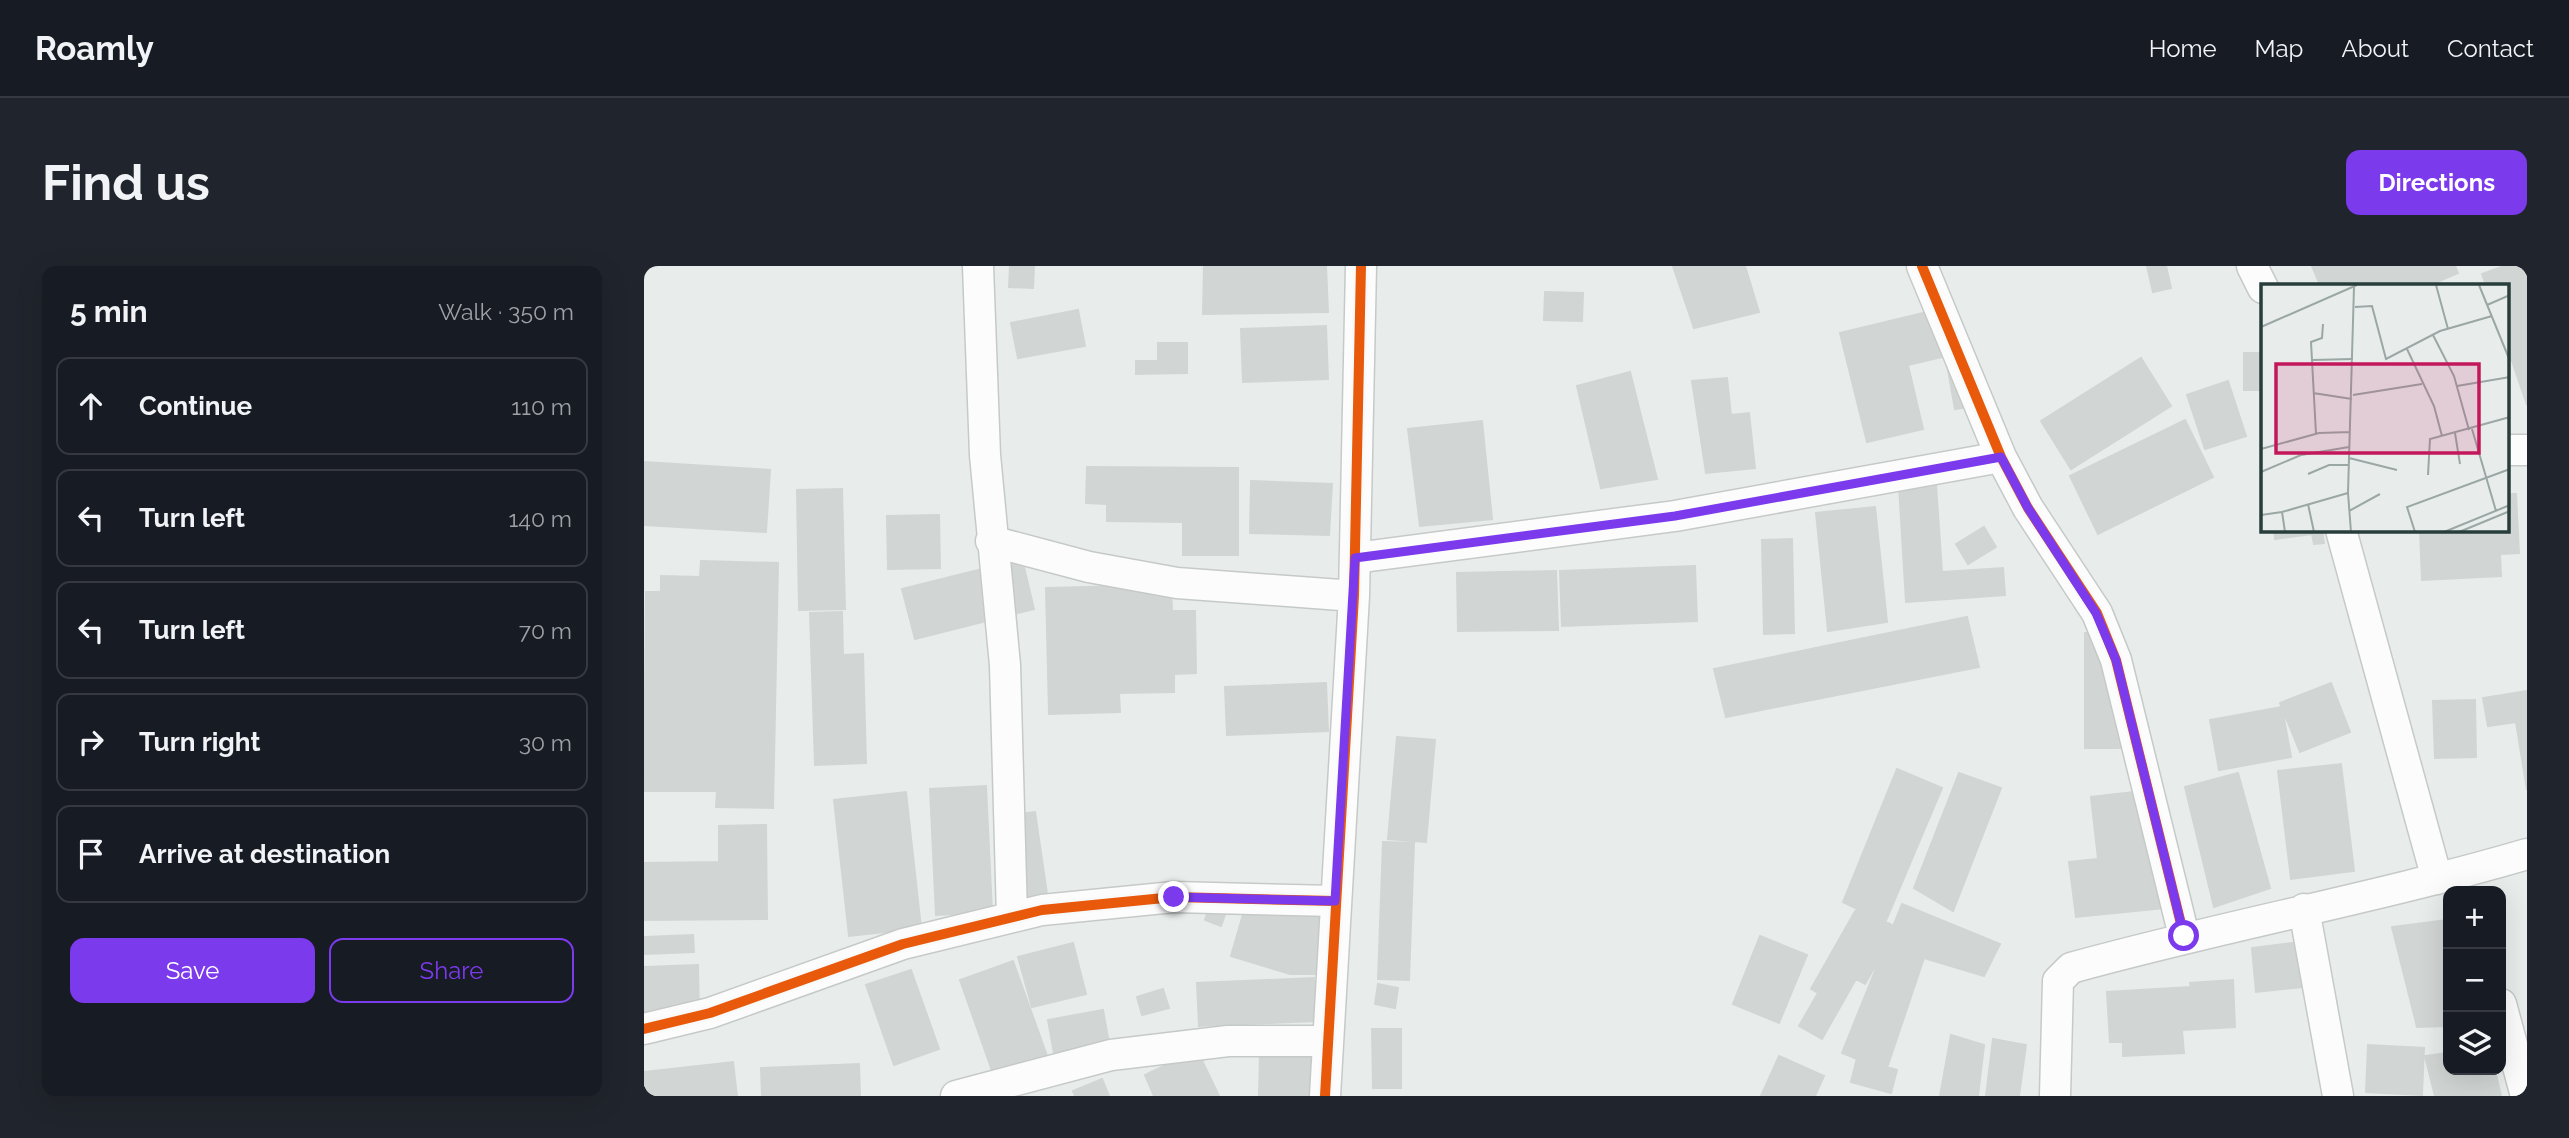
<!DOCTYPE html>
<html lang="en">
<head>
<meta charset="utf-8">
<style>
  body { margin:0; font-family:Raleway,sans-serif; background:#20242c; color:#f1f3f6 }
  .controls { position:absolute; right:21px; bottom:21px; display:grid; overflow:hidden; border-radius:14px; box-shadow:0 7px 28px #0002 }
  .controls button { width:63px; height:63px; display:grid; place-items:center; padding:0; border:0; border-bottom:2px solid #363941; background:#171b24; color:#f1f3f6; font:35px sans-serif }
  .stop { position:absolute; width:21px; height:21px; margin:-16px; border:5px solid #7c3aed; border-radius:50%; background:#fff }
  .stop.end { background:#7c3aed; border-color:#fff; box-shadow:0 2px 7px #0008 }
  .list { margin:0; padding:0; list-style:none }
  h2 { display:flex; justify-content:space-between; align-items:center; height:91px; margin:0; padding:0 28px; font-size:30px }
  h2 small { font-size:23px; font-weight:400; color:#9ea1a6 }
  .list li { display:grid; grid-template-columns:46px 1fr auto; gap:21px; align-items:center; box-sizing:border-box; height:98px; margin:0 14px 14px; padding:0 14px; border:2px solid #363941; border-radius:14px }
  .list b { display:block; font-size:26px; white-space:nowrap }
  .list em { font-size:23px; font-style:normal; color:#9ea1a6 }
  .actions { display:flex; gap:14px; padding:21px 28px }
  .actions a { flex:1; padding:16px 0; border:2px solid #7c3aed; border-radius:14px; text-align:center; font-size:24px; color:#7c3aed }
  .actions .main { background:#7c3aed; color:#fff }
  .icon { flex:none; width:38px; height:38px; fill:none; stroke:currentColor; stroke-width:2; stroke-linecap:round; stroke-linejoin:round }
  .map { position:relative; flex:none; width:1883px; height:830px; overflow:hidden; border-radius:14px }
  header { display:flex; align-items:center; gap:42px; box-sizing:border-box; height:98px; padding:0 35px; background:#171b24; border-bottom:2px solid #363941 }
  header strong { font-size:33px }
  nav { display:flex; gap:38px; margin-inline-start:auto; font-size:24px }
  .intro { display:flex; align-items:center; justify-content:space-between; box-sizing:border-box; height:168px; padding:0 42px }
  h1 { margin:0; font-size:49px }
  .button { padding:18px 32px; border-radius:14px; background:#7c3aed; color:#fff; font-size:24px; font-weight:700 }
  main { display:flex; gap:42px; padding:0 42px }
  aside { flex:1; background:#171b24; border-radius:14px; box-shadow:0 7px 28px #0002 }
  .map>svg:first-child { display:block }
</style>
</head>
<body>
<header>
<strong>Roamly</strong>
<nav><a>Home</a><a>Map</a><a>About</a><a>Contact</a></nav>
</header>
<div class="intro"><h1>Find us</h1><a class="button">Directions</a></div>
<main>
<aside>
<h2>5 min<small>Walk · 350 m</small></h2>
<ul class="list">
<li><svg class="icon" aria-label="ahead" viewBox="0 0 24 24"><path d="M12 20V5M6 11l6-6 6 6"/></svg><div><b>Continue</b></div><em>110 m</em></li>
<li><svg class="icon" aria-label="left" viewBox="0 0 24 24"><path d="M17 20v-9H6M10 6l-5 5 5 5"/></svg><div><b>Turn left</b></div><em>140 m</em></li>
<li><svg class="icon" aria-label="left" viewBox="0 0 24 24"><path d="M17 20v-9H6M10 6l-5 5 5 5"/></svg><div><b>Turn left</b></div><em>70 m</em></li>
<li><svg class="icon" aria-label="right" viewBox="0 0 24 24"><path d="M7 20v-9h11M14 6l5 5-5 5"/></svg><div><b>Turn right</b></div><em>30 m</em></li>
<li><svg class="icon" aria-label="arrive" viewBox="0 0 24 24"><path d="M6 21V4h12l-3 4 3 4H6"/></svg><div><b>Arrive at destination</b></div></li>
</ul>
<div class="actions"><a class="main">Save</a><a>Share</a></div>
</aside>
<div class="map">
<svg width="1883" height="830" viewBox="0 0 1883 830">
  <rect width="100%" height="100%" fill="#e8edeb"/>
  <!-- building -->
  <path fill="#d1d5d4" stroke="#d1d6d4" stroke-width="2" d="M366,0H390L389,22L365,21Z
    M560,0H682L684,46L559,48Z
    M1029,0H1101L1115,46L1050,62Z
    M1503,0H1522L1527,22L1509,26Z
    M1668,0H1811L1814,7L1786,19H1676Z
    M1860,0H1883V139L1864,83V19H1842L1838,8Z
    M901,26L939,27L938,55L900,54Z
    M1304,41L1315,87L1264,99L1279,163L1223,176L1196,67Z
    M434,44L441,80L374,92L367,57Z
    M682,60L684,113L599,116L597,63Z
    M514,77H543V107L492,108V95H514Z
    M1600,87H1619V124H1600Z
    M1497,92L1527,140L1427,203L1397,155Z
    M1302,93L1336,139L1311,143Z
    M986,106L1013,213L957,222L933,120Z
    M1083,112L1087,149L1105,147L1111,202L1062,207L1048,115Z
    M1584,115L1602,170L1561,183L1543,129Z
    M1541,154L1569,211L1454,268L1426,210Z
    M838,155L848,253L776,260L764,163Z
    M0,196L126,204L122,266L0,259Z
    M443,201L594,202V289H539V256L463,255V238L442,237Z
    M607,215L688,218L685,269L606,267Z
    M1292,218L1298,306L1359,302L1361,329L1262,336L1255,220Z
    M198,223L201,343L155,344L153,224Z
    M1864,228H1872L1875,287L1856,288L1857,310L1778,314L1776,264H1864Z
    M1231,241L1243,356L1184,365L1172,247Z
    M295,249L296,302L244,303L243,250Z
    M1340,261L1352,281L1324,298L1312,278Z
    M1630,264H1678L1680,277L1670,278L1668,268L1631,273Z
    M1148,273L1150,367L1120,368L1118,274Z
    M378,293L390,343L271,373L258,323Z
    M57,295L134,297L129,542L72,541L73,525H0L2,326H17V310L56,311Z
    M1051,300L1053,355L918,360L916,305Z
    M912,305L914,364L814,365L813,307Z
    M527,319L528,345H551L552,407L530,408V426L475,427L476,446L405,448L402,322Z
    M198,346L199,389L219,388L222,497L171,499L166,347Z
    M1323,351L1335,401L1082,451L1070,403Z
    M1441,367H1476V482H1441Z
    M682,417L684,465L583,469L581,421Z
    M1687,417L1706,466L1656,486L1636,437Z
    M1883,425V524L1872,456L1844,460L1839,432Z
    M1831,434L1832,491L1791,492L1789,435Z
    M1638,441L1647,491L1575,504L1566,454Z
    M753,471L791,474L782,576L744,573Z
    M1697,498L1710,605L1647,613L1634,505Z
    M1253,503L1298,522L1241,657L1199,636Z
    M1315,507L1357,522L1309,645L1270,622Z
    M1594,507L1626,622L1570,641L1541,521Z
    M342,520L348,646L292,649L286,523Z
    M1507,524L1520,642L1432,651L1425,596L1454,593L1447,531Z
    M262,526L277,662L205,670L190,534Z
    M391,546L404,635L365,640L351,551Z
    M122,559L123,653L0,654V597L75,596V560Z
    M739,576L770,577L765,714L734,713Z
    M571,625L620,632L694,654L697,708H646L587,690L600,645L584,640L577,660L561,654Z
    M1258,638L1356,678L1340,710L1280,692L1242,805L1198,787Z
    M1214,640L1253,662L1221,718L1212,713L1178,773L1155,760L1174,727L1167,723Z
    M1804,654V760L1773,761L1748,661Z
    M49,669L50,686L0,688V671Z
    M1116,670L1163,689L1135,757L1089,738Z
    M1663,675L1668,720L1612,726L1608,682Z
    M429,677L442,728L388,741L374,691Z
    M369,695L412,815L357,830L316,714Z
    M54,699L55,752L0,753V701Z
    M267,704L295,783L250,799L222,719Z
    M670,712L671,755L555,760L553,717Z
    M1589,714L1591,761L1538,764L1540,787L1479,790V776H1466L1463,726L1547,721L1546,717Z
    M734,718L754,722L751,742L731,738Z
    M519,723L525,742L498,749L493,731Z
    M459,744L468,794L413,804L404,754Z
    M728,763H757V822H729Z
    M1307,769L1340,779L1334,830H1296Z
    M1349,773L1382,779L1375,830H1342Z
    M1724,779L1780,782L1778,829L1722,826Z
    M553,784L575,830H510L501,809Z
    M1804,787V804H1851L1857,830H1791L1781,790Z
    M616,788L697,789L696,830H615Z
    M1135,790L1180,810L1171,830H1117Z
    M1213,792L1253,804L1247,827L1207,816Z
    M89,796L93,830H0V806Z
    M215,798L216,830H118L117,802Z
    M458,813L465,830H431L429,825Z"/>
  <g fill="none" stroke-linecap="round" stroke-linejoin="round">
    <defs>
      <path id="street" d="M334,0L341,189L361,399L368,651
        M1278,0L1357,191L1384,242L1453,347L1472,394L1540,670
        M1608,0L1619,22
        M1864,184H1883
        M1697,264L1793,613
        M347,275L445,301L533,317L710,330
        M711,292L1031,250L1357,191
        M1660,643L1694,830
        M1857,738L1882,830
        M0,763L66,747L259,678L398,644L530,631L691,635
        M312,830L467,789L584,775H682
        M681,830L710,330L717,0
        M1411,830L1414,715L1427,702C1578,660 1733,632 1883,588"/>
    </defs>
    <!-- street casing -->
    <use href="#street" stroke="#c5cac8" stroke-width="33"/>
    <!-- street -->
    <use href="#street" stroke="#fcfcfc" stroke-width="30"/>
    <defs>
      <path id="cycleway" d="M1278,0L1357,191L1384,242L1453,347L1472,394L1540,670
        M0,763L66,747L259,678L398,644L530,631L691,635
        M681,830L710,330L717,0"/>
    </defs>
    <!-- cycleway casing -->
    <use href="#cycleway" stroke="#f7faf9" stroke-width="15"/>
    <!-- cycleway -->
    <use href="#cycleway" stroke="#e8590c" stroke-width="10"/>
  </g>
  <g fill="none" stroke-linecap="round" stroke-linejoin="round">
    <!-- route -->
    <path stroke="#7c3aed" stroke-width="9" d="M530,631L691,635L711,292L1031,250L1357,191L1384,242L1452,347L1472,394L1540,670"/>
  </g>
  <!-- overview -->
  <g transform="translate(1617 18)">
    <rect width="248" height="248" fill="#e8edeb"/>
    <path fill="none" stroke="#9ba7a5" stroke-width="2" d="M175,1L187,45M218,1L249,77M226,21L249,11M94,23L111,22L125,75L179,47L231,32M0,43L96,1M172,51L193,92L208,146M0,64V152M146,65L173,122L181,152M51,76L92,75M196,102L249,93M52,109L91,115M92,111L161,100M211,145L235,227M194,149L199,180M55,150L50,58L61,54L62,40M0,165L58,149L89,148M88,174L136,186M0,188L40,171L88,163M47,190L68,181H88M167,191L169,155L249,133M47,220L53,248M88,227L119,210M0,231L21,228M24,248L21,228L87,209M90,248L87,209L93,3M154,248L146,223L249,185M183,248L249,221M198,248L249,227"/>
    <path fill="#c2185b" fill-opacity="0.15" stroke="#c2185b" stroke-width="3.5" d="M15,80H218V169H15Z"/>
    <rect width="248" height="248" fill="none" stroke="#273e3b" stroke-width="3.5"/>
  </g>
</svg>
<div class="controls">
<button>+</button>
<button>−</button>
<button><svg class="icon" aria-label="layers" viewBox="0 0 24 24"><path d="M12 4l9 5-9 5-9-5zM3 14l9 5 9-5"/></svg></button>
</div>
<div class="stop" style="left:1540px;top:670px"></div>
<div class="stop end" style="left:530px;top:631px"></div>
</div>
</main>
</body>
</html>
